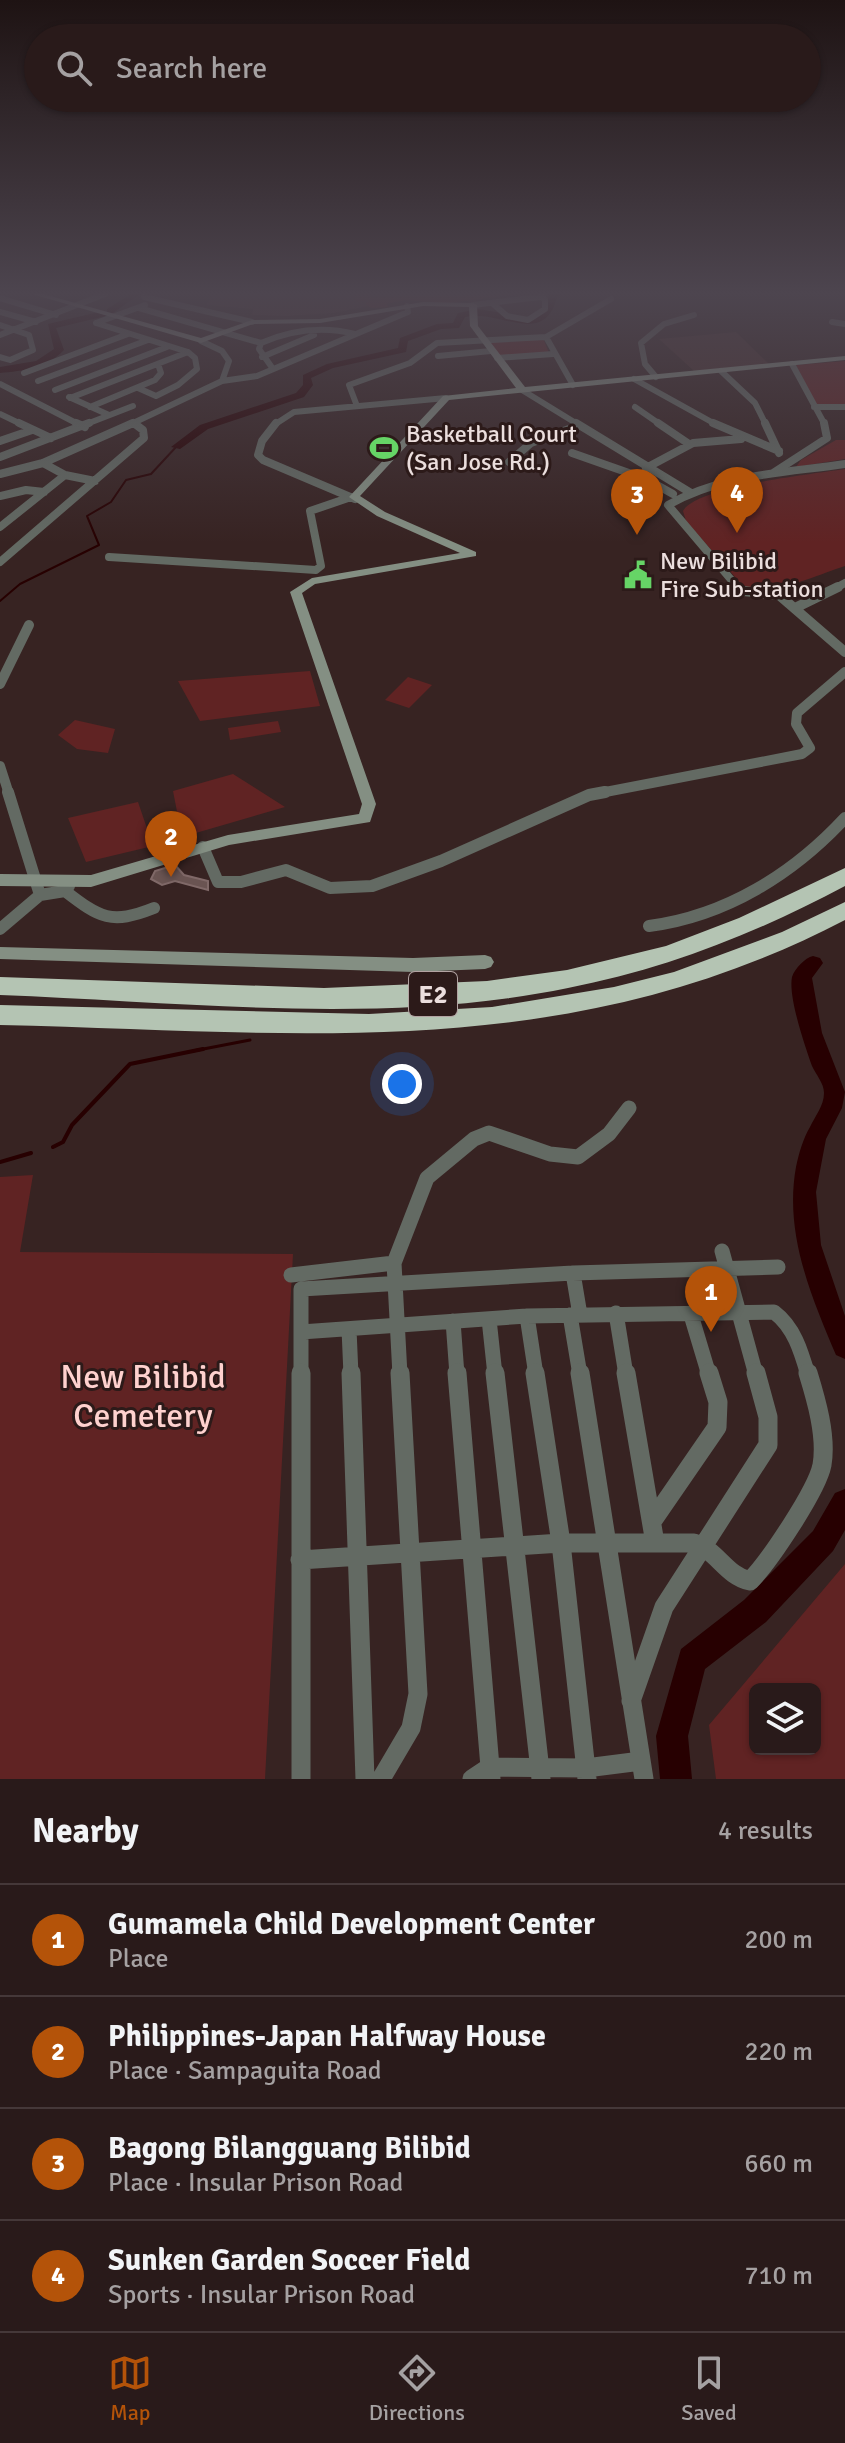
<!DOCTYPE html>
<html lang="en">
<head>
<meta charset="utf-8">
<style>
  body { margin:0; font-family:Signika,sans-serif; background:#312323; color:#f1f3f6 }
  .controls { position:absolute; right:24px; bottom:24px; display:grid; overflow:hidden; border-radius:12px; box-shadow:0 2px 6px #0004 }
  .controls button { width:72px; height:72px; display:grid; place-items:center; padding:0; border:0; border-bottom:2px solid #453839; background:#291a1a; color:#f1f3f6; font:40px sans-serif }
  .you { position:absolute; left:402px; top:1084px; width:28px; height:28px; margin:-20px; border:6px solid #fff; border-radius:50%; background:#1a73e8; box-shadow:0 0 0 12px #1a73e833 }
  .badge { display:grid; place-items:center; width:52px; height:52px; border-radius:50%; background:#b45309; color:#fff; font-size:26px; font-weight:700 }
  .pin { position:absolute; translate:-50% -66px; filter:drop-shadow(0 2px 4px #0008) }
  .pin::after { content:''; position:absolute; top:42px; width:28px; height:24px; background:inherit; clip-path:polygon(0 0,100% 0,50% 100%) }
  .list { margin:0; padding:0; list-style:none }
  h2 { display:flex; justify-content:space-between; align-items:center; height:104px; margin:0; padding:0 32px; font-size:34px }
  h2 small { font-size:26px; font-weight:400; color:#a5a1a2 }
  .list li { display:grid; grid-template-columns:52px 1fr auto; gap:24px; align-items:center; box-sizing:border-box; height:112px; padding:0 32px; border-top:2px solid #453839 }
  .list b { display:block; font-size:30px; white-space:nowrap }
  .list p { margin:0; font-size:26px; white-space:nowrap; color:#a5a1a2 }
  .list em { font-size:26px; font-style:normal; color:#a5a1a2 }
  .icon { flex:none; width:44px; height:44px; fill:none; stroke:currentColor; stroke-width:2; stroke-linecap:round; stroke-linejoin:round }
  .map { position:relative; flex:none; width:845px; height:1779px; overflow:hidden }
  .search { position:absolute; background:#291a1a; box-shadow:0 2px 6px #0004; left:24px; right:24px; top:24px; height:88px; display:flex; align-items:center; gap:20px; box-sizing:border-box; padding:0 28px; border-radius:44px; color:#a5a1a2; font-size:30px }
  .sheet { height:552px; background:#291a1a }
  nav { display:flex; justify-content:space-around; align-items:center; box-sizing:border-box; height:112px; border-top:2px solid #453839; background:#291a1a; font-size:22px; color:#a5a1a2 }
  nav a { display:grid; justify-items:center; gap:4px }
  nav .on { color:#b45309 }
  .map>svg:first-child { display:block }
</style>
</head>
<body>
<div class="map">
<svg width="845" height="1779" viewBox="0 0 845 1779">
  <rect width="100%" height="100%" fill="#372322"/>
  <!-- built -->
  <path fill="#482e2d" d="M213,294H499L477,295L475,303H469L463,296L409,298L334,313L286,316L252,315L253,309L206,305Z
    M736,332L769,364L694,371L659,339Z"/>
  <!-- green -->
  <path fill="#602323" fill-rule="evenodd" d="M367,294L369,297L517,294L448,303L405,300L386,304L389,307L371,308L365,304L369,300L357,302L353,295Z
    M543,338L549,353L497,356L485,341Z
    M845,361V406L816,405L796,365Z
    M836,440H845V459L796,467L801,460Z
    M845,469V566C816,575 772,598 742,585L686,521L683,511C697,486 814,474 845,469Z
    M310,671L320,706L200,721L178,681Z
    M408,677L432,685L409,708L385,700Z
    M75,720L115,729L108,753L77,749L58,735Z
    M278,721L281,732L230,740L228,728Z
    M233,774L285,807L182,837L173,791Z
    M138,802L153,846L86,862L68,818Z
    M33,1175L20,1252L293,1254L265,1779H0V1177Z
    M845,1564V1779H716L709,1725ZM755,1689H815V1749H755Z"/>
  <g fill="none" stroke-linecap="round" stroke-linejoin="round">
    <!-- stream-far2 -->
    <path stroke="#270001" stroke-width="2" d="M0,601L20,584L99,545L87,516L111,502L126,480L151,474L176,447"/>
    <!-- stream-far1 -->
    <path stroke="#270001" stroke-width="3" d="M193,1051L250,1040"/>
    <!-- stream -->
    <path stroke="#270001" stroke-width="4" d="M53,1147L63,1142L72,1125L130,1064L203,1049
      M0,1162L31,1153"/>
    <!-- river -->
    <path fill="#270001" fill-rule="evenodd" d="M131,294H140L113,313H107V309Z
      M550,294H562L557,297C544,349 498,308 465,317L459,328L441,329L408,341L406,352L333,368L311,378L313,385L304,397L208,429L180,449L171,447L200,425L296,393L303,385V375L327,364L398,348L400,338L437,324L453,323L458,313L478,309L533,318L545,308Z
      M103,311L106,316L56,328L64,350C47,368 23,371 0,373V367L36,361L54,349L48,324Z
      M813,956L820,958L823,963L812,978L822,1033L845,1092L842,1108L826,1139L816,1192L821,1245L845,1316V1359L836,1355C811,1296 784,1233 796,1167C799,1153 803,1139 810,1127C815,1116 824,1106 824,1093C824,1083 816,1075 812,1066C805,1046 788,997 792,977C795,968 805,958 813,956Z
      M845,1489V1530L833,1551L766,1622L705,1669L688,1736L692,1779H660L656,1736L681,1649L744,1600L813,1531L835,1493Z"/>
  </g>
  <!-- building -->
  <path fill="#6a5452" stroke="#806968" stroke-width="2" d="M175,865L184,875L208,881V890L175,881L162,885L151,879L155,871Z"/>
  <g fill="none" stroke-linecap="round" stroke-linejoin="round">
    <!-- street-far5 -->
    <path stroke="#636a63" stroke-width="6" d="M144,297L252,322
      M0,298L56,315
      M492,303L507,316L528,320L545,309V300L540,294
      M473,305L540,297
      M139,308L261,343
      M0,312L36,322
      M832,322L845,324
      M96,323L188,352L195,358L197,369L178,385L156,396L138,388
      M96,323L145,305
      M0,325L29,335L33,350L10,360L0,357
      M0,335L105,294
      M438,356L491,351
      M262,357L314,335
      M497,358L553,354
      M792,364L825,425
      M273,369L259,349L261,343C291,330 323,326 355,334
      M721,371L755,403L766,425
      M24,373L128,334
      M656,377L645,364L641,343L664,324L694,315
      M634,379L717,425
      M38,381L148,340
      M222,381L257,376L408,312L407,306
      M0,384L80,425
      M573,385L546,337L611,299
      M55,390L167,347
      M522,390L579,425
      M69,397L109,415
      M70,398L188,352
      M357,406L349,385L410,363L437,343L546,337
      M90,407L155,380L161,373L158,364
      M635,407L661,425
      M814,407H845
      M0,414L23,425
      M84,425L133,406
      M129,425L222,381L229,361L222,351L201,341
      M274,425L294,412L446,398"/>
    <!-- street-far4 -->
    <path stroke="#636a63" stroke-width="8" d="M19,423L51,438
      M76,423L85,427
      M276,423L262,441L258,455L263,460L355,499
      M576,423L691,493
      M658,423L689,444
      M713,423L779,451
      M765,423L779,453
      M0,441L32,430
      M572,453L646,479L673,494
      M0,457L89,423
      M509,462L531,443L577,426
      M43,463L65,475L95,481
      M646,468L693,443L741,439
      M773,473L827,438L824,423
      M0,474L43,463L133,423
      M0,496L26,490L44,492
      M0,527L65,475
      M109,557L316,570L321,566L310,511L351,497
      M0,562L144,438L143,430L135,424
      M739,589L668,505C723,474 784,473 845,464
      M834,589L845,583"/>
    <!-- street-far3 -->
    <path stroke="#636a63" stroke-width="10" d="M736,587L743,591L779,595L845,652
      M795,608L838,587
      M0,684L29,625
      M0,766L9,794
      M595,794L802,754L810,748L796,724L797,713L845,672"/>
    <!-- street-far2 -->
    <path stroke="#636a63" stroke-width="12" d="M8,792L40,895
      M203,847L218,882H241L286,870L330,888L372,886L441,861L589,795L605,792
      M65,891C100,918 111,925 154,908
      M649,926C726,916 793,874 845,818
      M0,929L40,895L65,891L69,886"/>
    <!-- street-far1 -->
    <path stroke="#636a63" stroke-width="15" d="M722,1251L756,1375
      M573,1273L580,1315
      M291,1275L394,1263
      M616,1313L626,1375
      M570,1315L580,1375
      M691,1315L709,1375
      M527,1316L536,1375
      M489,1319L495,1375
      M453,1321L457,1375
      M349,1329L351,1375
      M301,1332L527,1316L774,1312C794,1327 801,1351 808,1375
      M301,1375V1289L573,1273L778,1267
      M400,1375L394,1263L427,1178L474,1139L489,1133L550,1154L578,1157L609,1134L629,1108"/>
    <!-- street -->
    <path stroke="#636a63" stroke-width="19" d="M301,1373V1779
      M351,1373L365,1779
      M457,1373L490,1767L472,1779
      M495,1373L541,1779
      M535,1373L561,1543L587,1779
      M580,1373L644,1779
      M626,1373L655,1543
      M653,1520L717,1427L718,1402L709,1373
      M300,1560L561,1543H694C717,1550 726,1576 750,1581C769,1562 817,1490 822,1465C827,1436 816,1399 808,1373
      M631,1701L664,1607L768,1445V1417L756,1373
      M381,1779L411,1728L418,1694L400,1373
      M491,1779L490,1767L586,1768L641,1761"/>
    <!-- secondary -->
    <path fill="#848f83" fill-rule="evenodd" d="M32,294H43L201,338L252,320L320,319L423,302L473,303L477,305L478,326L525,387L845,356V360L449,400L360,496L385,512L476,552V556L315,584L302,593L376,804L370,822L229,845L91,887L0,886V874L91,875L228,835L359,814L362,804L290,592L312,578L460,553L377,516L349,497L443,396L516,388L470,326L469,307L423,306L320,323L253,324L201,343Z
      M0,947L413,958L485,955L491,957L494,962L491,967L485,969L413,972L0,959Z"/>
    <!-- highway -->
    <path fill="#b4c4b3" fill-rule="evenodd" d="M845,868V886C757,933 666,969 568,988C383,1026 187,1002 0,995V977L324,988L487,981L567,970L666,946L739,918Z
      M845,902V920C567,1065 301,1032 0,1025V1005L369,1014L492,1007L614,987L674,972L782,932Z"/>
  </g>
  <!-- sky -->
  <linearGradient id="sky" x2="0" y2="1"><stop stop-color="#1e1313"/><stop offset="0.54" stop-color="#4d454f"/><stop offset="1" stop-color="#4d454f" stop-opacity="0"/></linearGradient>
  <rect width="845" height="543" fill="url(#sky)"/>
  <!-- icons -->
  <defs>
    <symbol id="stadium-bare" viewBox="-9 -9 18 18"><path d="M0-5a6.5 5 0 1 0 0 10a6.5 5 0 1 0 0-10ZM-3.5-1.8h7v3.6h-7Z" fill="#66d466" stroke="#2c1a19" stroke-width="2.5" paint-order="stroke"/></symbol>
    <symbol id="civic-bare" viewBox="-9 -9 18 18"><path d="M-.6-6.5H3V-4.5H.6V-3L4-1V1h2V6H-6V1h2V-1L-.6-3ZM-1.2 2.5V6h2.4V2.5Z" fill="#66d466" stroke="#2c1a19" stroke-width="2.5" paint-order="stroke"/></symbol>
  </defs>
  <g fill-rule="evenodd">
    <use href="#stadium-bare" x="364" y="428" width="40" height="40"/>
    <use href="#civic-bare" x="618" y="555" width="40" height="40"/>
  </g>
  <g text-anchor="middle" stroke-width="6" stroke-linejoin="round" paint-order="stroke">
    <!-- far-poi labels -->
    <g font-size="24" fill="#ebdedd" stroke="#2c1a19" text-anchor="start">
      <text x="406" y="442">Basketball Court<tspan x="406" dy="28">(San Jose Rd.)</tspan></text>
      <text x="660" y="569">New Bilibid<tspan x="660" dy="28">Fire Sub-station</tspan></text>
    </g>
    <!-- shield labels -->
    <rect fill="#2c1a19" stroke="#b2a3a2" stroke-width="2" x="409" y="972" width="48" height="44" rx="6"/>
    <g font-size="26" font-weight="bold" fill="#ebdedd">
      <text x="433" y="1003">E2</text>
    </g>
    <!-- near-park labels -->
    <g font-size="34" fill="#fed1ce" stroke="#2c1a19">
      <text x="143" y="1388">New Bilibid<tspan x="143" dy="39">Cemetery</tspan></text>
    </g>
  </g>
</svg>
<div class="controls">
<button><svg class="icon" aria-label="layers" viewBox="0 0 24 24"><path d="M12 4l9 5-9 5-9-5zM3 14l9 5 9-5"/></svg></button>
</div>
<div class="you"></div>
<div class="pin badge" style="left:711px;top:1332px">1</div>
<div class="pin badge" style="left:171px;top:877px">2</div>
<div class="pin badge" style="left:637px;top:535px">3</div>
<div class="pin badge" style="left:737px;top:533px">4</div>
<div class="search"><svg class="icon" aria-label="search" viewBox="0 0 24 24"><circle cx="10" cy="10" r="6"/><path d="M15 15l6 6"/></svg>Search here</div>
</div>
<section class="sheet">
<h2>Nearby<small>4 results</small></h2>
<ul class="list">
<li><span class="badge">1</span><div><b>Gumamela Child Development Center</b><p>Place</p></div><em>200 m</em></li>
<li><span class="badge">2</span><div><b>Philippines-Japan Halfway House</b><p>Place · Sampaguita Road</p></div><em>220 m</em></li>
<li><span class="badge">3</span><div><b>Bagong Bilangguang Bilibid</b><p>Place · Insular Prison Road</p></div><em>660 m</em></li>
<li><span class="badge">4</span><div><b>Sunken Garden Soccer Field</b><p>Sports · Insular Prison Road</p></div><em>710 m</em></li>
</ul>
</section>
<nav>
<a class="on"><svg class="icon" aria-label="map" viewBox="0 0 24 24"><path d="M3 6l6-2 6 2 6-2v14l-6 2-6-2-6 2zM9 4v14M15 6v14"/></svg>Map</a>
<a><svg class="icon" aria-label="directions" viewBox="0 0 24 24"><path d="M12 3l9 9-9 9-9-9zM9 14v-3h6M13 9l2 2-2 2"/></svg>Directions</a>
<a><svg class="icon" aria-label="saved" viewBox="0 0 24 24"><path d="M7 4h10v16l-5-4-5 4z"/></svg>Saved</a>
</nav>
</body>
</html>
